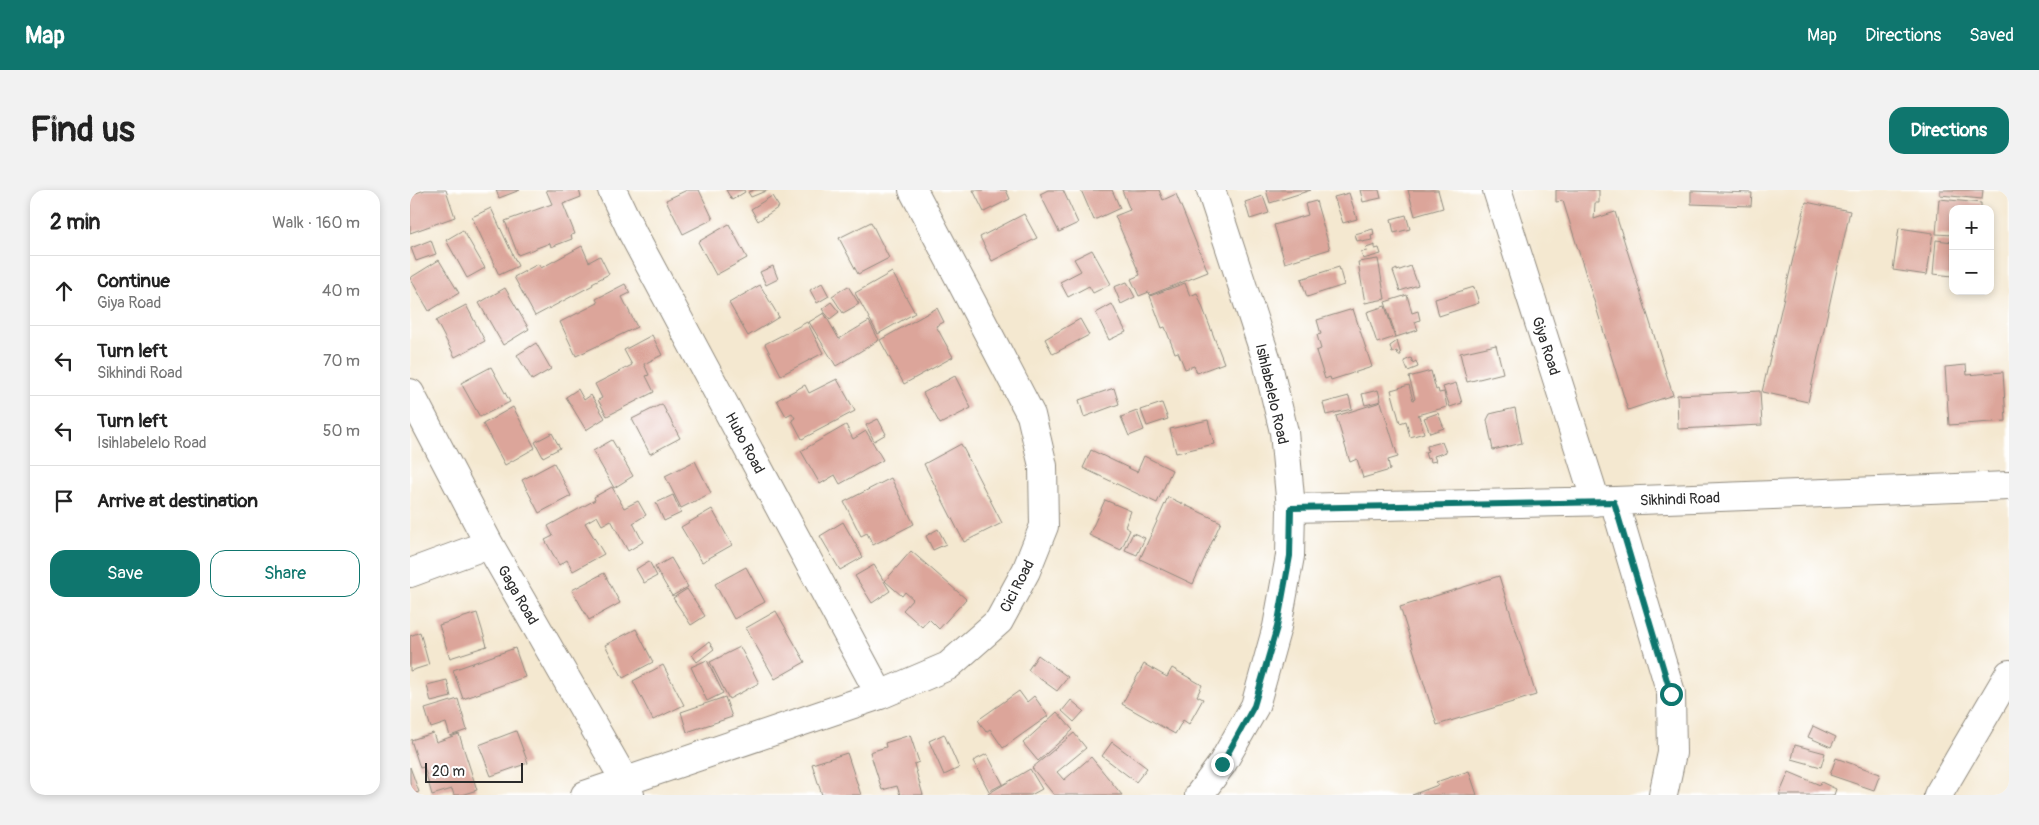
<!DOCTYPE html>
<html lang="en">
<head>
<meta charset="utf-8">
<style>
  body { margin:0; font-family:Pangolin,sans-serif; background:#f2f2f2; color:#222 }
  .controls { position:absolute; right:15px; top:15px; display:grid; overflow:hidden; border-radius:10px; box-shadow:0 2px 8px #0003 }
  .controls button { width:45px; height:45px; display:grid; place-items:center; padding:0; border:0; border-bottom:1px solid #e0e0e0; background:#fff; color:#222; font:25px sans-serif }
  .scale { position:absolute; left:15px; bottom:12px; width:98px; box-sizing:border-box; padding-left:5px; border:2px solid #2b2b2b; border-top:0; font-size:14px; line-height:18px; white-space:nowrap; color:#2b2b2b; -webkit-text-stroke:4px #fff; paint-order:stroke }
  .stop { position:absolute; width:15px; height:15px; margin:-11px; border:4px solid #0f766e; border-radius:50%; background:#fff }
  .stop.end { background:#0f766e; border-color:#fff; box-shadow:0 1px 5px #0008 }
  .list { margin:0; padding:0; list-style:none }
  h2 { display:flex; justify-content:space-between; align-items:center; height:65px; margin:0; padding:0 20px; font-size:21px }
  h2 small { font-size:16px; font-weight:400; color:#767676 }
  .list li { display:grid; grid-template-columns:32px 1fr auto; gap:15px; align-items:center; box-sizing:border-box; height:70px; padding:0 20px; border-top:1px solid #e0e0e0 }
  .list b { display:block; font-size:19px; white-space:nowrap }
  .list p { margin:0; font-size:16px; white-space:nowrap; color:#767676 }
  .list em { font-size:16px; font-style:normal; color:#767676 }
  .actions { display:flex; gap:10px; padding:15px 20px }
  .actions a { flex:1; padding:11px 0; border:1px solid #0f766e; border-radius:15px; text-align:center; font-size:18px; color:#0f766e }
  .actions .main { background:#0f766e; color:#fff }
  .icon { flex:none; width:28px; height:28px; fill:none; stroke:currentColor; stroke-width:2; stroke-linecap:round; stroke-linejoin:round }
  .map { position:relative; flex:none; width:1599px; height:605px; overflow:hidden; border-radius:15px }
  header { display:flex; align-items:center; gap:30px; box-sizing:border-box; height:70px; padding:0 25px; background:#0f766e; color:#fff }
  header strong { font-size:24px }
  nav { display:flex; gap:28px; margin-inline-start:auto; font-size:18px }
  .intro { display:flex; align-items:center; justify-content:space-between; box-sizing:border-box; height:120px; padding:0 30px }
  h1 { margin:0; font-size:35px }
  .button { padding:12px 22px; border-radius:15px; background:#0f766e; color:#fff; font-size:18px; font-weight:700 }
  main { display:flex; gap:30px; padding:0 30px }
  aside { flex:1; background:#fff; border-radius:15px; box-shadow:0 2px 8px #0003 }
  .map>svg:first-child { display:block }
</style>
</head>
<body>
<header>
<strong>Map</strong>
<nav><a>Map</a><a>Directions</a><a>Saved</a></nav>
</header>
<div class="intro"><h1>Find us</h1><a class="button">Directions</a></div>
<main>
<aside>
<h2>2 min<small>Walk · 160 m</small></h2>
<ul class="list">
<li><svg class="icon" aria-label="ahead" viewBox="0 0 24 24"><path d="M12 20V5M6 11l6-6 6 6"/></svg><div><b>Continue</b><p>Giya Road</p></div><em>40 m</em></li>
<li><svg class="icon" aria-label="left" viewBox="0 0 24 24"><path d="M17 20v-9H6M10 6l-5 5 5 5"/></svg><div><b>Turn left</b><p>Sikhindi Road</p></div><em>70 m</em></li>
<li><svg class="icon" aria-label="left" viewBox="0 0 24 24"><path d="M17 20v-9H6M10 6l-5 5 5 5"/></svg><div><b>Turn left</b><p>Isihlabelelo Road</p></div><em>50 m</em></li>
<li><svg class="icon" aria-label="arrive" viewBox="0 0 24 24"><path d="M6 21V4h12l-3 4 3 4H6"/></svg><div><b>Arrive at destination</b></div></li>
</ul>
<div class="actions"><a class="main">Save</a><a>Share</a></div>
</aside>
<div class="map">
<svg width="1599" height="605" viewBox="0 0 1599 605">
  <rect width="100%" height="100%" fill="#fff"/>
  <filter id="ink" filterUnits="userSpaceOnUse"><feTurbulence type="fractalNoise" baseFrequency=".02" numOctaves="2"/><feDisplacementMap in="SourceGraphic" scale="10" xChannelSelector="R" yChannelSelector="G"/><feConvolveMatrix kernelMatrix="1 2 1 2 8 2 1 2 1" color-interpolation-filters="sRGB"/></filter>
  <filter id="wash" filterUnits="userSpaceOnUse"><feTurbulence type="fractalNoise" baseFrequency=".0096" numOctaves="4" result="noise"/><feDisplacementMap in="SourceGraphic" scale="20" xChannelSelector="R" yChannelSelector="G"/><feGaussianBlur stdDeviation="1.12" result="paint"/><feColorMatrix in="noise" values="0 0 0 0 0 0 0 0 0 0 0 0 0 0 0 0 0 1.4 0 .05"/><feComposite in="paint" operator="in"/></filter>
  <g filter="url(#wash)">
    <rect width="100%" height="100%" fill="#f4e8d0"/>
    <g id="blocks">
      <!-- building -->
      <path fill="#dca59a" d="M15,0H36L45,27L0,43V5Z
        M86,0H110L89,8Z
        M136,0H169L171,7L153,14L165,44L161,45L162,49L141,57L140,53L108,65L95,31L142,14Z
        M277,0H289L303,29L273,44L256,10Z
        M316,0H334L335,2L322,10Z
        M344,0H358L341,7L338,2Z
        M563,0H596L600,9L574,22Z
        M638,0H653L668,33L649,42L630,4Z
        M671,0H702L710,18L684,30Z
        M712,0H749L753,10L766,4L798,82L740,105L739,102L729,106L721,89L730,85L705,26L720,20Z
        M856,0H901L860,13Z
        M950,0H969L971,8L953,12Z
        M998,0H1028L1033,18L1005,26Z
        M1146,0H1189V13H1185L1184,29L1205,22L1263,205L1218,220L1153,11L1146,12Z
        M1530,0H1573L1572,9L1530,5Z
        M1281,1L1342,3L1341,16L1281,14Z
        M939,3L947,29L933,33L924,7Z
        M362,6L369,17L348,31L341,19Z
        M853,6L859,23L840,29L835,12Z
        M1529,9L1571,13V19H1543V45L1526,44Z
        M906,11L920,59L875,73L864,35L898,25L895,14Z
        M1396,12L1440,21L1398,212L1352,202Z
        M81,18L108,76L89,85L62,27Z
        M614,24L627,48L582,71L570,47Z
        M996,25L1000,39L984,43L981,29Z
        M461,32L479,68L448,84L429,48Z
        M319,34L337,68L306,85L288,52Z
        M1489,38L1523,43L1517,85L1483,80Z
        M963,39L964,45L961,46L962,50L952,52L951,50L947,51L945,44Z
        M53,40L75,78L57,88L36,50Z
        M21,50L26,64L6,71L1,58Z
        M1526,50L1543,52V86L1523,84Z
        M965,55V59L969,58L971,64L953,69L951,62L957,61L956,58Z
        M172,56L179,72L190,66L199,84L182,93L183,95L125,126L104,87L128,74L131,78Z
        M682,60L701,94L683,103L679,96L658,107L650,92L671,81L664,69Z
        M968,69L975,109L955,113L948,72Z
        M29,70L49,103L19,121L0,88Z
        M363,76L368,89L356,95L350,82Z
        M1001,76L1008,95L990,101L983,81L987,79V81Z
        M929,77L934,95L897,107L891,89Z
        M482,82L505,123L468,144L445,103Z
        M717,92L725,107L711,114L704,97Z
        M412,93L419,106L407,113L400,100Z
        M775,93L780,106L787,103L814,173L787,183L784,176L775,179L768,162L765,163L755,137L752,138L740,106Z
        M215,94L220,103L212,107L227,137L166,166L150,132L188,113L186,109Z
        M350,95L369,127L338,146L319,113Z
        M438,96L449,114L433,123L422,106Z
        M1064,97L1069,113L1029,126L1025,109Z
        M95,98L119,139L93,155L69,113Z
        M997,105L1002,123L1008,121L1010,130L1005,132L1008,140L986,147L975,112Z
        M421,112L429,122L420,129L412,119Z
        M702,114L716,142L699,150L686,123Z
        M56,115L75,151L45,167L26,131Z
        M975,116L985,147L967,153L957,122Z
        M527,118L534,132L526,136L543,167L494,194L470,150Z
        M943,119L962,177L921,190L920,187L915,189L906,161L911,159L907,145L911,144L907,130Z
        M414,123L429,149L459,131L469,150L426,176L399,132Z
        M670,129L679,145L643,164L635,149Z
        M397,132L413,163L371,185L355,154Z
        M242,145L252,165L234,174L239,185L236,186L244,202L197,226L188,210L192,208L185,194L222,175L214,160Z
        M987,151L991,165H988L987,161L982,163L980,156Z
        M126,153L141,179L122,190L107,165Z
        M1086,155L1093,183L1057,192L1050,163Z
        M1001,168L1003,173L1006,171L1008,177L998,181L994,171Z
        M1556,175L1557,185L1593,182L1596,231L1539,235L1535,177Z
        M81,177L100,212L70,227L51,193Z
        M1021,181L1026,200L1028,199L1029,203L1034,202L1037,217L1007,225L1009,226L1014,243L1000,247L996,231L990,233L981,200L999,195L1003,210L1005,209L999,187Z
        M545,186L561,218L530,234L513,203Z
        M427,189L445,221L392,249L382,230L385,228L382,223L376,226L367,210L395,195L399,203Z
        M1046,193L1052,213L1040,217L1033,197Z
        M704,198L709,214L674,227L669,210Z
        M168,199L174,210L181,205L195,228L176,240L156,207Z
        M968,200L971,211L955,215L952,204Z
        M1350,201L1352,235L1268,239L1267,205Z
        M939,206L942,219L916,225L913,213Z
        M971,212L988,267L978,270L980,280L953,288L947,269L940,272L926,226Z
        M752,213L758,229L737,236L731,220Z
        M252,214L270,248L240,264L222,229Z
        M103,217L125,258L95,275L73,234Z
        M1105,218L1112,253L1083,260L1077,230L1080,224Z
        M727,221L734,240L719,246L711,227Z
        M1028,223L1034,238L1020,243L1014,228Z
        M468,229L476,244L464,251L456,235Z
        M798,230L804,254L766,263L760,239Z
        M436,235L443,249L456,241L473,270L430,294L425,285L410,294L391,261Z
        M142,243L150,258L133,267L125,252Z
        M202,250L223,286L204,298L183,261Z
        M1032,252L1036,262L1024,266L1026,271L1021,272L1020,268L1017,269L1015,262L1018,261L1017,256Z
        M551,254L592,333L554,352L514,274Z
        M681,260L727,282L734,266L762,280L747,313L673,278Z
        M285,271L301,303L271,318L255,286Z
        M144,273L161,306L129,323L112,290Z
        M481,288L504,334L463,355L457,343L451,346L434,312Z
        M202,297L214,318L228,311L236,325L223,333L233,352L218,361L201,330L192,335L187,326L175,333L194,364L163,381L157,370L149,375L135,350L143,346L138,336L185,310L184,307Z
        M263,305L271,323L254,331L246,313Z
        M758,307L811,332L783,394L730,369Z
        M695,310L721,321L715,337L720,340L711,360L679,345Z
        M302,319L322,355L292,372L271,337Z
        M433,332L453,367L430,380L410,346Z
        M528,339L536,354L523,360L516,346Z
        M723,343L735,348L727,365L715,360Z
        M501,361L556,409L529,439L519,429L512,437L493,420L503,409L495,402L492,406L475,391Z
        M261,368L278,397L262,406L245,377Z
        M239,371L247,386L234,393L226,379Z
        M464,375L480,401L462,413L445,386Z
        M336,377L355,412L324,429L305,394Z
        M194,383L210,413L179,430L162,400Z
        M1089,386L1126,505L1027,535L990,417Z
        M277,399L295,426L281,435L263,408Z
        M366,421L395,472L365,489L336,438Z
        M67,423L77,456L40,468L29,435Z
        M226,439L243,472L213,488L195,455Z
        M10,442L19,475L0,481V446Z
        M299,452L304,459L287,472L282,465Z
        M330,457L349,493L319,509L300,472Z
        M105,458L115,487L53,509L43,480Z
        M628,465L658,487L647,501L618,480Z
        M297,470L313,503L297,511L281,477Z
        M734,474L757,487L762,478L792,495L787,506L793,509L779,534L773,530L765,544L712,514Z
        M253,475L274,515L243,530L223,491Z
        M37,490L41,507L21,512L17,495Z
        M609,501L617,512L624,506L638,526L593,558L580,539L576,542L568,530Z
        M315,507L322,527L277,542L271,522Z
        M48,509L57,540L40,546L36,533L21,538L15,519Z
        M661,510L674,521L664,532L652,521Z
        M647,522L663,540L628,571L613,553Z
        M1403,536L1426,547L1421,557L1398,547Z
        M106,541L118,573L81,586L69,555Z
        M23,543L26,552L49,544L67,600L51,605H44L42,599L22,605L14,577L10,578L1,550Z
        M664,543L676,558L647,582L654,590L681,567L712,605H644L622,578Z
        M534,544L549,578L534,585L519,551Z
        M500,545L509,572L504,574L513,605H490L487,596L472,600L460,562L476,557L475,553Z
        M702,552L737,578L726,592L692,566Z
        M1385,555L1415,563L1411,577L1382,569Z
        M437,563L451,605H412L402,574Z
        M577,564L593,594L579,601L563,571Z
        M1426,568L1470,584L1464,600L1420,585Z
        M0,577L9,602L0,605Z
        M620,579L632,599L621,605H576Z
        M1059,581L1067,605H1002L1028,595L1026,592Z
        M1379,582L1410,595L1411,592L1426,599L1424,605H1369Z"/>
    </g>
  </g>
  <g filter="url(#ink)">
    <use href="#blocks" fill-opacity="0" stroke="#908a7e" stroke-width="1"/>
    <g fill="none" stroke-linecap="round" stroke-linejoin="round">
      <defs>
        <path id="minor" d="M202,0L223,44L470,505
          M1087,0L1186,312
          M0,203L79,354L215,591L220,605
          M1204,311L1261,503L1262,563L1253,605
          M881,318L1204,311L1599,296
          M0,383L79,354
          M175,605L470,505L538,476L589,431L616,381L634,336L633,276L621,225L503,0
          M789,605L812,574L845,516L867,437L880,366L881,318L874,242L857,171L801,0
          M1528,605L1599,484"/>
      </defs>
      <!-- minor casing -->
      <use href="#minor" stroke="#908a7e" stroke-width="30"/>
      <!-- minor -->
      <use href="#minor" stroke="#fff" stroke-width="28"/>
    </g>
  </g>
  <g fill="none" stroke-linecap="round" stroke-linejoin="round" filter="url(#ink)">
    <!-- route -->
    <path stroke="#0f766e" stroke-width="6" d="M812,574L844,516L867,437L880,366L881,318L1204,312L1261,504"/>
  </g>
  <g text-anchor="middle" stroke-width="4.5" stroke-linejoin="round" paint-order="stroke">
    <!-- street labels -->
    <g font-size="15" fill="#2b2b2b" stroke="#fff">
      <text transform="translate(1136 156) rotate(72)" y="5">Giya Road</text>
      <text transform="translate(862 204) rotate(77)" y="5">Isihlabelelo Road</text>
      <text transform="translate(335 253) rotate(62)" y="5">Hubo Road</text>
      <text transform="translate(1270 309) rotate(-2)" y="5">Sikhindi Road</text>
      <text transform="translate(607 396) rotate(-63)" y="5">Cici Road</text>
      <text transform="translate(108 405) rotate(60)" y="5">Gaga Road</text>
    </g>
  </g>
</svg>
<div class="controls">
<button>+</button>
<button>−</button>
</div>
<div class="scale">20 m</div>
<div class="stop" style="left:1261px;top:504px"></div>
<div class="stop end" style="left:812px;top:574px"></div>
</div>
</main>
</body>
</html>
